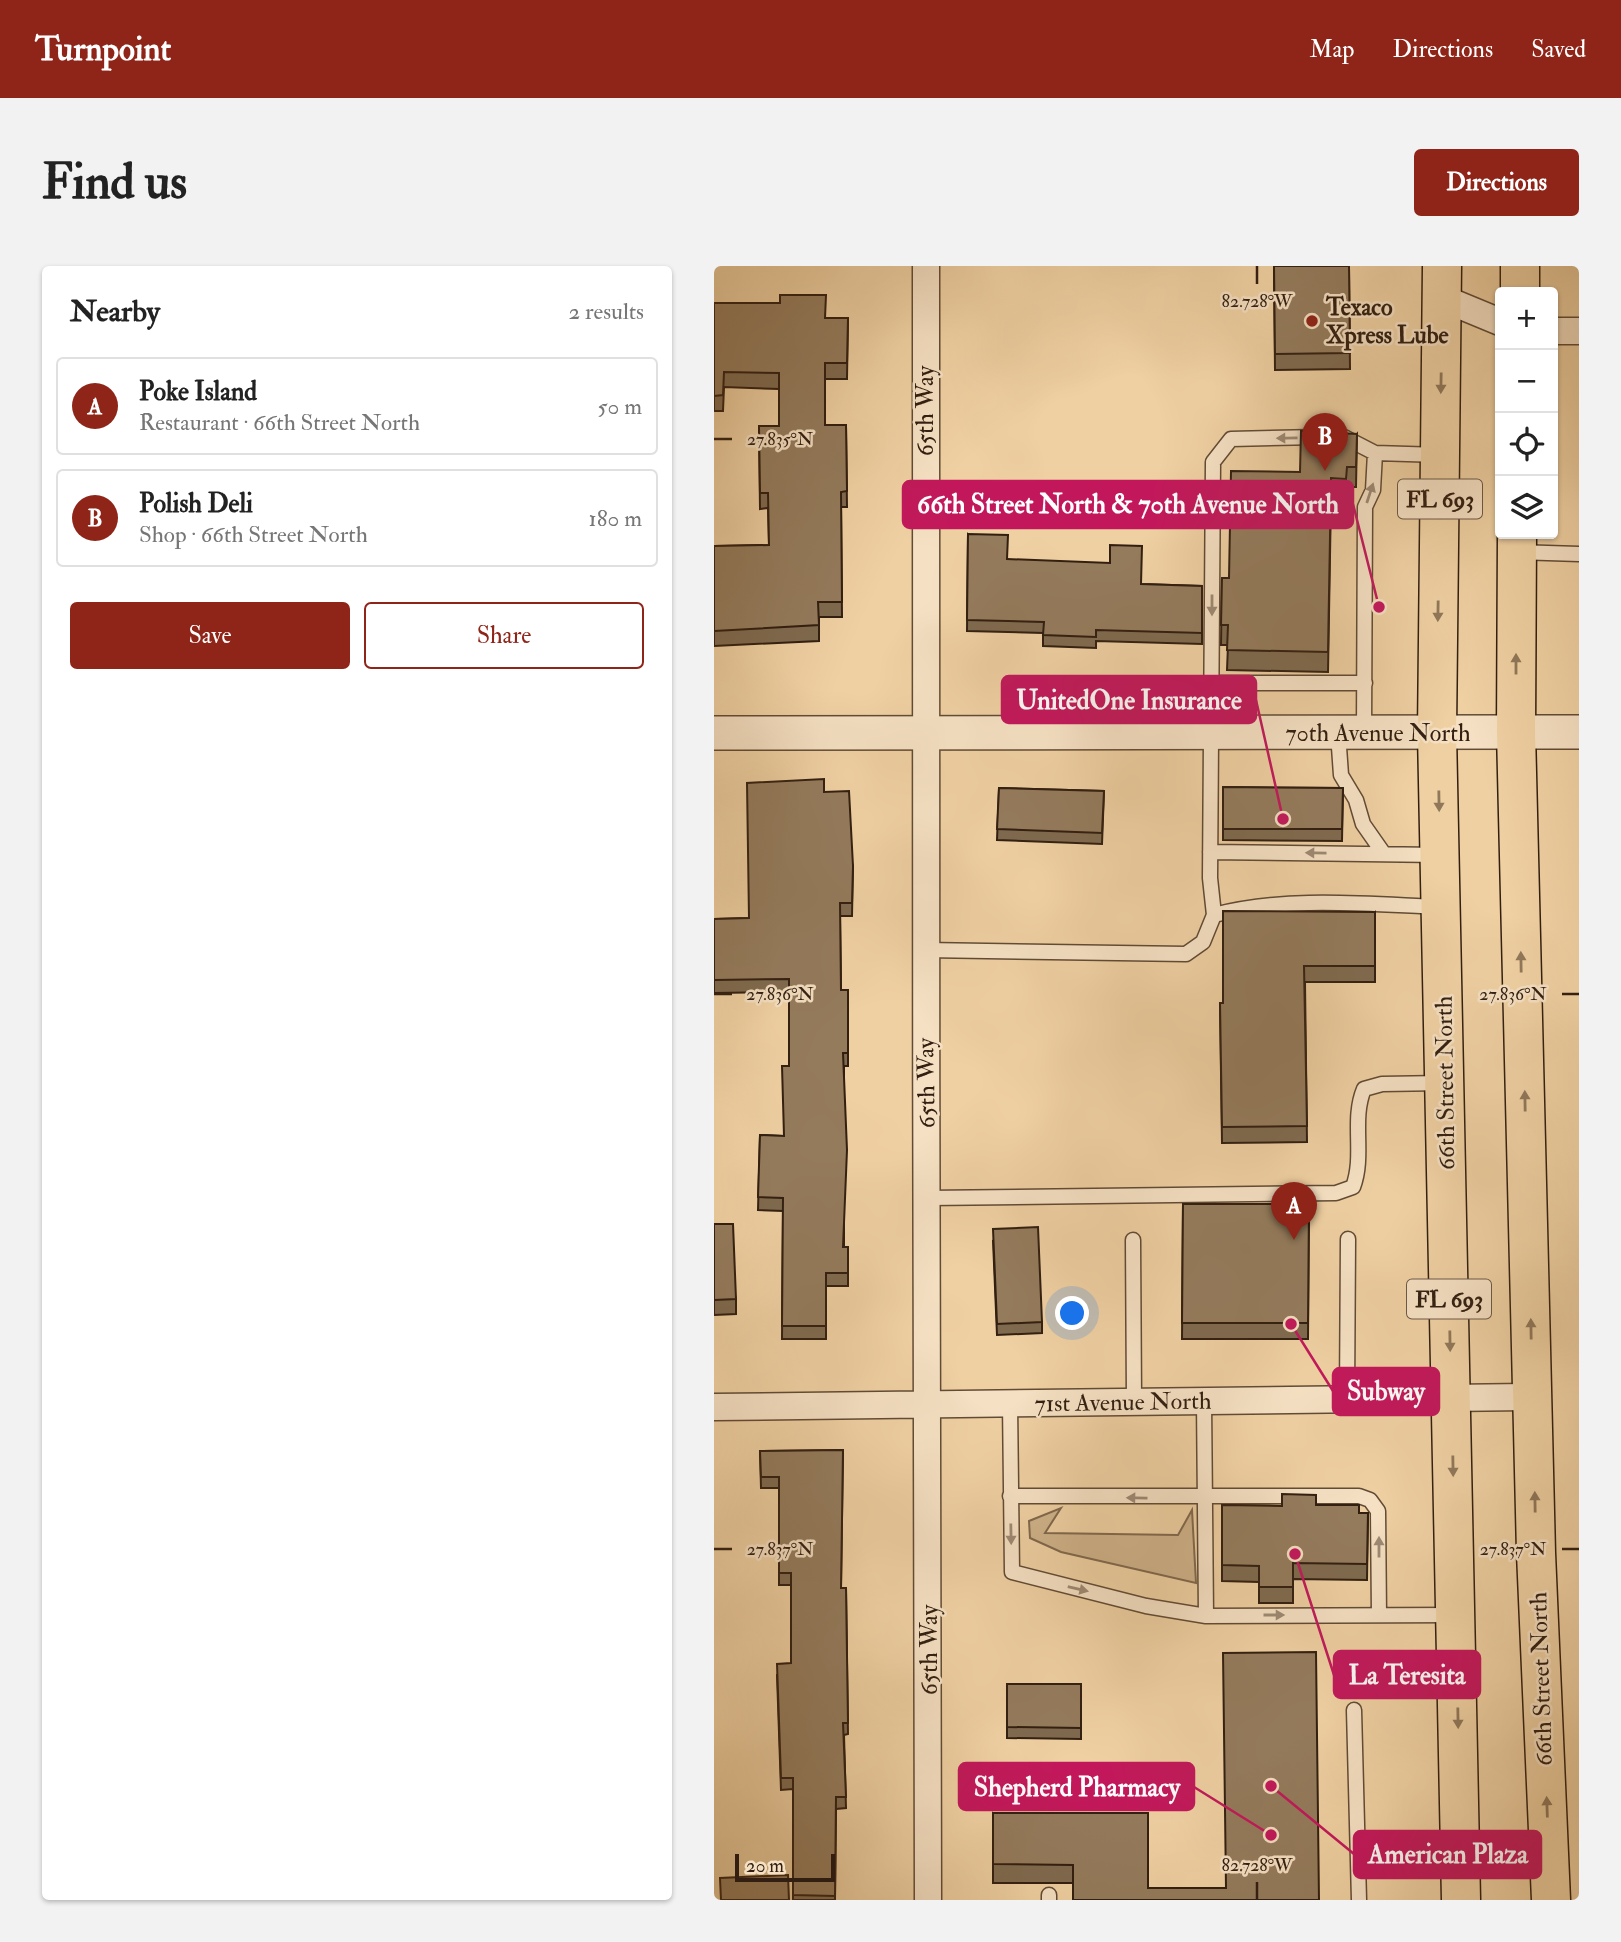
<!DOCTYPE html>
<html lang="en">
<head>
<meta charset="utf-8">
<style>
  body { margin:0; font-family:"IM FELL Double Pica",serif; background:#f2f2f2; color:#222 }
  .controls { position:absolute; right:21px; top:21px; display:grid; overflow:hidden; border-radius:7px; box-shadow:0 2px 5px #0004 }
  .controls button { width:63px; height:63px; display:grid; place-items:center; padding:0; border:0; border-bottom:2px solid #e0e0e0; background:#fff; color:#222; font:35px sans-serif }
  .scale { position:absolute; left:21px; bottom:18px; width:100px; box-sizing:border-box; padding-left:7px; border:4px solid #321f11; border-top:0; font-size:19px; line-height:24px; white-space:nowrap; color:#321f11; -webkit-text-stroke:5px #f5e0c3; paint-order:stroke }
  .you { position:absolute; left:359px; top:1048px; width:24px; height:24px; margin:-18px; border:5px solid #fff; border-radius:50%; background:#1a73e8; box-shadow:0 0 0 10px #1a73e833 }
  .badge { display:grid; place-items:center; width:46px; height:46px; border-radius:50%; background:#8f2418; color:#fff; font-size:23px; font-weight:700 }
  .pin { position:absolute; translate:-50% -58px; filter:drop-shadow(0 2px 4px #0008) }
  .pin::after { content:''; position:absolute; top:37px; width:24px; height:21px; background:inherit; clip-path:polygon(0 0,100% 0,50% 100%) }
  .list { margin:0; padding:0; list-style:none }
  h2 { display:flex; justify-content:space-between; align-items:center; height:91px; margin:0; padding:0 28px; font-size:30px }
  h2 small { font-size:23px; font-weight:400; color:#767676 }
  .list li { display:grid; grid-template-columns:46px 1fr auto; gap:21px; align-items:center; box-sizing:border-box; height:98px; margin:0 14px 14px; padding:0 14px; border:2px solid #e0e0e0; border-radius:7px }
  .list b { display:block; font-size:26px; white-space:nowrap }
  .list p { margin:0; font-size:23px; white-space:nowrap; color:#767676 }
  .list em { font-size:23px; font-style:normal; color:#767676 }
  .actions { display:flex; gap:14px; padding:21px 28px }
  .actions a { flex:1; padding:16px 0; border:2px solid #8f2418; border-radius:7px; text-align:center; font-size:24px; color:#8f2418 }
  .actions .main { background:#8f2418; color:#fff }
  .icon { flex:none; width:38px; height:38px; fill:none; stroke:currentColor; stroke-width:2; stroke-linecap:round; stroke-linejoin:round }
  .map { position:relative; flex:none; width:865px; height:1634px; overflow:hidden; border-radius:7px }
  header { display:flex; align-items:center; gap:42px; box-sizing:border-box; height:98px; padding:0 35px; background:#8f2418; color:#fff }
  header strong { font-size:33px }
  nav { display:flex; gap:38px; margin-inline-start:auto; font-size:24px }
  .intro { display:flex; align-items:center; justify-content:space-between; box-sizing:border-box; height:168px; padding:0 42px }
  h1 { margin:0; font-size:49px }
  .button { padding:18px 32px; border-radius:7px; background:#8f2418; color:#fff; font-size:24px; font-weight:700 }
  main { display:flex; gap:42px; padding:0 42px }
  aside { flex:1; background:#fff; border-radius:7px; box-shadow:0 2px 5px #0004 }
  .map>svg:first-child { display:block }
</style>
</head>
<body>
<header>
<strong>Turnpoint</strong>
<nav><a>Map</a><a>Directions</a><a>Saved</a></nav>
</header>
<div class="intro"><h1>Find us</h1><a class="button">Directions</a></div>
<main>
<aside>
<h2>Nearby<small>2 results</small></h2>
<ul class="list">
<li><span class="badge">A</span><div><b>Poke Island</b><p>Restaurant · 66th Street North</p></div><em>50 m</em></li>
<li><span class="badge">B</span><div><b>Polish Deli</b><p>Shop · 66th Street North</p></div><em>180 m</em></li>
</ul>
<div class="actions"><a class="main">Save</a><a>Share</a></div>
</aside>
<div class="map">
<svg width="865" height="1634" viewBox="0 0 865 1634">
  <rect width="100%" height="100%" fill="#efd0a2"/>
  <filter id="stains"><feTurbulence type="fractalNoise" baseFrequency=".00286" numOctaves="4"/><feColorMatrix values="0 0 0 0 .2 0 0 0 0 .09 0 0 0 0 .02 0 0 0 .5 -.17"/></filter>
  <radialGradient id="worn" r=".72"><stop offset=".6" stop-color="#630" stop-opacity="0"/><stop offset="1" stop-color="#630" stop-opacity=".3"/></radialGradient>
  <!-- green -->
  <path fill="#cfb289" stroke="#80684d" stroke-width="2" d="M347,1242L331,1267L464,1269L478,1244L482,1317L347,1286L316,1272L315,1255Z"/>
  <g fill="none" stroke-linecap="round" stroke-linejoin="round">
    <defs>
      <path id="service" d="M628,170L661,187L726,189
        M803,286L865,288
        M499,417H651
        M624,467L627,509L642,534L649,558L670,588
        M650,467L651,241L659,224L661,187
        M496,586L726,589
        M500,649L496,612L499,196L517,173L604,171
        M211,684L472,688L489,676L500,649C573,630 651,638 726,641
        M213,932L622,927L639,921C651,889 637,854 650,823L668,818L729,817
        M419,974L420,1135
        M633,1133L634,973
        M490,1135L492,1350
        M296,1137L298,1306L432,1340L492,1350L741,1349
        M296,1230H645L656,1234L664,1245L665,1349
        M640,1444L645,1634
        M335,1629V1634"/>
      <path id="minor" d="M212,0C208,545 216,1089 214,1634
        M728,32L786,56
        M839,65H865
        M0,1141L818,1131"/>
      <path id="tertiary" d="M0,467L865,466"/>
      <path id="primary" d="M728,0L723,467L747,1634
        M806,26V0
        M803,268L802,466L822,1287L837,1634"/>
    </defs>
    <!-- service casing -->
    <use href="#service" stroke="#614b35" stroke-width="17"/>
    <!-- minor casing -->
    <use href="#minor" stroke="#614b35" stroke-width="29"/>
    <!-- tertiary casing -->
    <use href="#tertiary" stroke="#614b35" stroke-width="36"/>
    <!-- primary casing -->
    <use href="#primary" stroke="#321f11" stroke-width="41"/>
    <!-- service -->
    <use href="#service" stroke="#f5e0c3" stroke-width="14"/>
    <!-- minor -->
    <use href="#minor" stroke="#f5e0c3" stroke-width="26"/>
    <!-- tertiary -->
    <use href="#tertiary" stroke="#f5e0c3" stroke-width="33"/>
    <!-- primary -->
    <use href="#primary" stroke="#efd0a2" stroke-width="38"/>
  </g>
  <!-- wall -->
  <path fill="#7f6a4f" stroke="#321f11" stroke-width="2" d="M560,0H635L636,103L561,104Z
    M0,37L112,52H134L133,113H111V159H132L133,241H127L128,351H105V375L0,380V280L55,279L54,242L46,243L45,160H65V123L10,121L9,145H0Z
    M643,168L642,221H633L632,233L617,232L614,406L513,404L514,379H507L508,312H515Z
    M254,268L293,293L427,318L488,320V378L382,375V382L329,380V367L253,365Z
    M509,521L629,522L628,575L509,574Z
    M285,522L390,525L388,578L283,574Z
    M110,526L139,600L138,650H126L127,724H134V800H130V981H134V1020H112V1073H68L69,945L44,944L46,869L70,870L75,800V726L0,727V653L35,652Z
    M661,646V716H591L593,876L508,877L506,737H509Z
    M469,938H595L594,1073H468Z
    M0,958L22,1033V1048L0,1049Z
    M279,974L328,1056V1067L283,1069Z
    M129,1184L127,1322H132L134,1468L130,1469L132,1542L122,1543L121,1634H79V1523L67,1524L63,1409L77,1397V1319H65V1222H47L46,1185Z
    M508,1239L568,1240L602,1239L645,1247H654L653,1314L579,1313V1337H545V1316L508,1315Z
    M293,1418H367V1473L293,1472Z
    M279,1547L434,1622L359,1617H279Z"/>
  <!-- building -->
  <path fill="#947b5c" stroke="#321f11" stroke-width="2" d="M560,0H635L636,87L561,88Z
    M66,29H112L111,52H134L133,97H111V159H132L133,225L127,226L128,336H104L105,359L0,365V280L55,279L54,227H46L45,160H65V107L10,106L9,129L0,130V37H66Z
    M587,165L643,168L642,201H633L632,213L617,212L614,386L513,384L514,359H507L508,312H515L517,205L586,206Z
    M254,268L294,269L293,293L396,297V279L428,280L427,318L488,320V367L382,364V371L329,369L330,356L253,354Z
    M110,513V526L135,525L139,600L138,637H126L127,724H134V787H129L133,884L129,981H134V1007H112V1060H68L69,932L44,931L46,869L70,870L68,800H75V713L0,714V653L35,652L33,517Z
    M509,521L629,522L628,563H509Z
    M285,522L390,525L388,567L283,563Z
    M509,645L661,646V700H590L593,860L508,861L506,737H509Z
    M469,938H595L594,1057H468Z
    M0,958H19L22,1033L0,1034Z
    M324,961L328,1056L283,1058L279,963Z
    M129,1184L127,1322H132L134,1457H129L132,1531H122L121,1630L79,1629V1512H67L63,1398L77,1397V1307H65V1211H47L46,1185Z
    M568,1228L602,1229V1239H645V1247H654L653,1298L579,1297V1321H545V1300L508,1299V1239L568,1240Z
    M602,1386L605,1634H359V1599L279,1598V1547H434V1622H512L509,1387Z
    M293,1418H367V1462L293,1461Z
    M74,1609L75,1634H7L6,1612Z"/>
  <!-- one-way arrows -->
  <defs><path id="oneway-solid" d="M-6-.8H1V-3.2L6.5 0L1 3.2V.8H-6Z" transform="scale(1.75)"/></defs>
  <g fill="#90785a">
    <use href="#oneway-solid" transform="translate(727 117) rotate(91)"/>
    <use href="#oneway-solid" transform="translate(724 345) rotate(91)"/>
    <use href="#oneway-solid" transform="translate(802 398) rotate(-90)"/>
    <use href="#oneway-solid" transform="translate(725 535) rotate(89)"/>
    <use href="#oneway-solid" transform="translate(807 696) rotate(-91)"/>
    <use href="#oneway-solid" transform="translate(811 835) rotate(-91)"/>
    <use href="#oneway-solid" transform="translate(817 1063) rotate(-91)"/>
    <use href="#oneway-solid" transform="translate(736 1075) rotate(89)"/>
    <use href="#oneway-solid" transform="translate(739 1200) rotate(89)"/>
    <use href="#oneway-solid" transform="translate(821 1236) rotate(-91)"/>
    <use href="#oneway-solid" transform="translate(744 1452) rotate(89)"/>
    <use href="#oneway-solid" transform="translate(833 1541) rotate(-92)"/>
  </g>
  <g fill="#9d8973">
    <use href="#oneway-solid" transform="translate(573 172) rotate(179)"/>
    <use href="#oneway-solid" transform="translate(656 227) rotate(-72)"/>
    <use href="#oneway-solid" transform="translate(498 339) rotate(90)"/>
    <use href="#oneway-solid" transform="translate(602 587) rotate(-179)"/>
    <use href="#oneway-solid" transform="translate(423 1232) rotate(-179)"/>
    <use href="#oneway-solid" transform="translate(297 1268) rotate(89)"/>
    <use href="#oneway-solid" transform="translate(665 1281) rotate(-90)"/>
    <use href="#oneway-solid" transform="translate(364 1323) rotate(13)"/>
    <use href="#oneway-solid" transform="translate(560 1349)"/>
  </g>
  <!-- ticks -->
  <path fill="none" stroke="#321f11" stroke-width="2.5" d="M543,0V18M0,173H18M0,728H18M848,728H865M0,1283H18M848,1283H865M543,1616V1634"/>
  <!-- markers -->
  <circle fill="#8f2418" stroke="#f5e0c3" stroke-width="2.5" cx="598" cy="55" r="7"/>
  <g text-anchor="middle" stroke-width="5" stroke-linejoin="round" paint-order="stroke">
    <!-- shield labels -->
    <g fill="#f5e0c3" stroke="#6c5946" stroke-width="2">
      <rect x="684" y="213.5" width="84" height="39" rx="5"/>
      <rect x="693" y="1013.5" width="84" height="39" rx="5"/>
    </g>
    <g font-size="23" font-weight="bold" fill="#321f11">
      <text x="726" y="241">FL 693</text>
      <text x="735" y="1041">FL 693</text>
    </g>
    <!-- poi labels -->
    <g font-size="24" font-weight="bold" fill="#321f11" stroke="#f5e0c3" text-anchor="start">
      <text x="612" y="49">Texaco<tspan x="612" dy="28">Xpress Lube</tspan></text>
    </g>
    <!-- street labels -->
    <g font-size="24" fill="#321f11" stroke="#f5e0c3">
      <text transform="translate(211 145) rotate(-90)" y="8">65th Way</text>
      <text x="664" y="475">70th Avenue North</text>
      <text transform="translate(212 817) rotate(-91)" y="8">65th Way</text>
      <text transform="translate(731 817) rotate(-91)" y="8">66th Street North</text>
      <text transform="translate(409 1136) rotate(-1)" y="8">71st Avenue North</text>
      <text transform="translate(215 1384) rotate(-90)" y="8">65th Way</text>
      <text transform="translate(827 1413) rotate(-92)" y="8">66th Street North</text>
    </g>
  </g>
  <g font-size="18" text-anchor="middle" fill="#321f11" stroke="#f5e0c3" stroke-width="5" stroke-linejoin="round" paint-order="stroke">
    <text x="543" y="41">82.728°W</text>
    <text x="66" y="179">27.835°N</text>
    <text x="799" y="734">27.836°N</text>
    <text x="66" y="734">27.836°N</text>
    <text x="799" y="1289">27.837°N</text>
    <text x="66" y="1289">27.837°N</text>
    <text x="543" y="1605">82.728°W</text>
  </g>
  <!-- callouts -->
  <path fill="none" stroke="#c2185b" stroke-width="2.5" d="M665 341L639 238M569 553L542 434M577 1058L619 1125M581 1288L620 1409M557 1569L480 1521M557 1520L640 1588"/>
  <g fill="#c2185b" stroke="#f5e0c3" stroke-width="2.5">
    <circle cx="665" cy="341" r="7"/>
    <circle cx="569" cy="553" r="7"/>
    <circle cx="577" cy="1058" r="7"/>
    <circle cx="581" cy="1288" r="7"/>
    <circle cx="557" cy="1569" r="7"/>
    <circle cx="557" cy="1520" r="7"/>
  </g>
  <g fill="#c2185b" stroke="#c2185b" stroke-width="2.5">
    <rect x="189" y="215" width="450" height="47" rx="7"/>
    <rect x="288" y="410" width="254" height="47" rx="7"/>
    <rect x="619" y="1102" width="106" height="47" rx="7"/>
    <rect x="620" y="1385" width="146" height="47" rx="7"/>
    <rect x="245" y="1497" width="235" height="47" rx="7"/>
    <rect x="640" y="1565" width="187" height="47" rx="7"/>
  </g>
  <g font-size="26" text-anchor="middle" font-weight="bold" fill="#fff">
    <text x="414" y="247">66th Street North &amp; 70th Avenue North</text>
    <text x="415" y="443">UnitedOne Insurance</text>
    <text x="672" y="1134">Subway</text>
    <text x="693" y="1418">La Teresita</text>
    <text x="363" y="1530">Shepherd Pharmacy</text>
    <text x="734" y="1597">American Plaza</text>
  </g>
  <rect width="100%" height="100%" filter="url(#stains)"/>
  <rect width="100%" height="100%" fill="url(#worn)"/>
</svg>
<div class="controls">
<button>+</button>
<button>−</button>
<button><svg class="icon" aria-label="locate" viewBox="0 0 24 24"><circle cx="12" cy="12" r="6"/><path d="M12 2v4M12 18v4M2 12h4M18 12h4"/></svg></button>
<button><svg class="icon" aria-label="layers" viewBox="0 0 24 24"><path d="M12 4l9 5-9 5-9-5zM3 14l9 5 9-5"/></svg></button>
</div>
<div class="scale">20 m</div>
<div class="you"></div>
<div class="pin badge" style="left:580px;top:974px">A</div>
<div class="pin badge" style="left:611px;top:205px">B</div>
</div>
</main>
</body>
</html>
